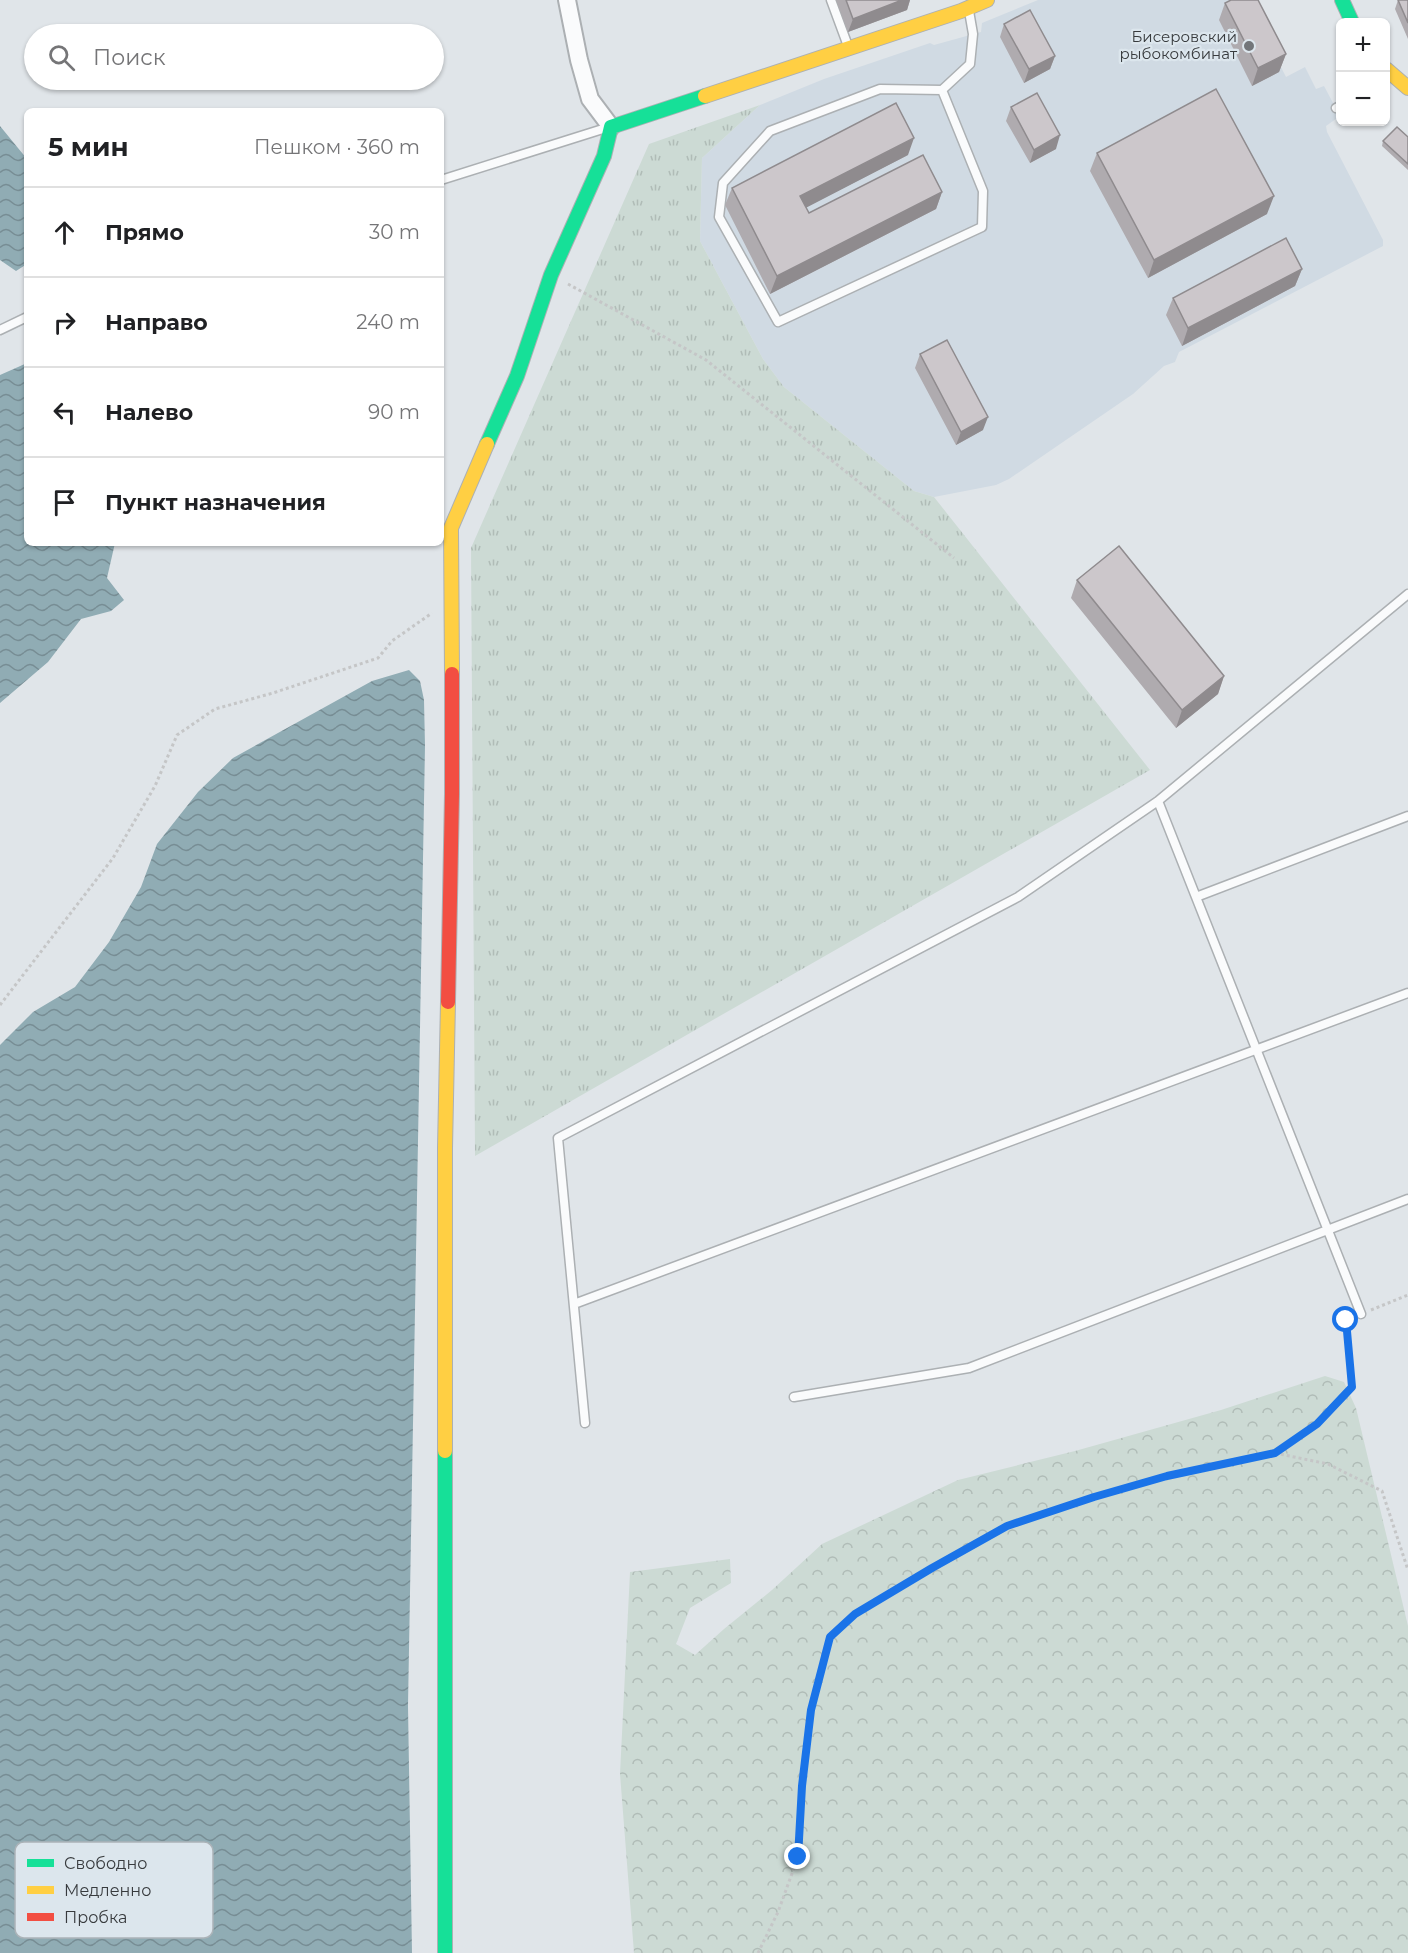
<!DOCTYPE html>
<html lang="ru">
<head>
<meta charset="utf-8">
<style>
  body { margin:0; font-family:Montserrat,sans-serif; background:#f6f6f6; color:#202124 }
  .controls { position:absolute; right:18px; top:18px; display:grid; overflow:hidden; border-radius:9px; box-shadow:0 2px 4px #0004 }
  .controls button { width:54px; height:54px; display:grid; place-items:center; padding:0; border:0; border-bottom:2px solid #e0e0e0; background:#fff; color:#202124; font:30px sans-serif }
  .stop { position:absolute; width:18px; height:18px; margin:-14px; border:4px solid #1a73e8; border-radius:50%; background:#fff }
  .stop.end { background:#1a73e8; border-color:#fff; box-shadow:0 2px 6px #0008 }
  .list { margin:0; padding:0; list-style:none }
  h2 { display:flex; justify-content:space-between; align-items:center; height:78px; margin:0; padding:0 24px; font-size:26px }
  h2 small { font-size:20px; font-weight:400; color:#757577 }
  .list li { display:grid; grid-template-columns:39px 1fr auto; gap:18px; align-items:center; box-sizing:border-box; height:90px; padding:0 24px; border-top:2px solid #e0e0e0 }
  .list b { display:block; font-size:22px; white-space:nowrap }
  .list em { font-size:20px; font-style:normal; color:#757577 }
  .icon { flex:none; width:33px; height:33px; fill:none; stroke:currentColor; stroke-width:2; stroke-linecap:round; stroke-linejoin:round }
  .map { position:relative; flex:none; width:1408px; height:1953px; overflow:hidden }
  .search { position:absolute; background:#fff; box-shadow:0 2px 4px #0004; left:24px; top:24px; width:420px; height:66px; display:flex; align-items:center; gap:15px; box-sizing:border-box; padding:0 21px; border-radius:33px; color:#757577; font-size:22px }
  .panel { position:absolute; background:#fff; box-shadow:0 2px 4px #0004; left:24px; top:108px; width:420px; height:438px; border-radius:9px }
  .map>svg:first-child { display:block }
</style>
</head>
<body>
<div class="map">
<svg width="1408" height="1953" viewBox="0 0 1408 1953">
  <defs>
    <pattern id="grass-tufts" width="24" height="20" patternUnits="userSpaceOnUse" patternTransform="scale(1.5)"><rect width="24" height="20" fill="#ccdad4"/><path d="M3 7l-1-3M5 7V3M7 7l1-3M15 17l-1-3M17 17v-4M19 17l1-3" fill="none" stroke="#b0bcb7"/></pattern>
    <pattern id="forest-crowns" width="20" height="18" patternUnits="userSpaceOnUse" patternTransform="scale(1.5)"><rect width="20" height="18" fill="#ccdad4"/><path d="M2 6a3 3 0 1 1 6 0M12 15a3 3 0 1 1 6 0" fill="none" stroke="#b0bcb7"/></pattern>
    <pattern id="water-waves" width="16" height="10" patternUnits="userSpaceOnUse" patternTransform="scale(1.5)"><rect width="16" height="10" fill="#90acb4"/><path d="M0 5q4-4 8 0t8 0" fill="none" stroke="#778d94"/></pattern>
  </defs>
  <rect width="100%" height="100%" fill="#e0e5e9"/>
  <!-- built -->
  <path fill="#d0dae3" d="M1038,0H1247L1286,77L1305,67L1316,89L1324,86L1340,116L1326,126L1327,132L1383,240V246L1179,352L1175,362L1164,366L1133,394L1009,479L996,485L934,497L914,491L784,387L763,359L700,241L702,158L760,105L824,79L930,43L934,45L981,32L982,23Z"/>
  <!-- grass -->
  <path fill="url(#grass-tufts)" d="M760,105L702,158L700,241L763,359L784,387L914,491L934,497L1150,770L475,1156L471,548L649,144Z"/>
  <!-- forest -->
  <path fill="url(#forest-crowns)" d="M1325,1376L1344,1382L1356,1408L1408,1626V1953H634L620,1774L630,1572L730,1559L731,1583L690,1608L676,1644L695,1655L724,1629L772,1590L822,1544L958,1480L1075,1451L1221,1410Z"/>
  <!-- water -->
  <path fill="url(#water-waves)" d="M0,126L27,159V264L16,271L0,260Z
    M27,363V543H115L107,578L124,600L111,611L81,619L48,662L0,703V375Z
    M409,670L420,681L424,700L425,746L408,1706L412,1953H0V1045L33,1012L75,987L109,942L141,887L157,844L198,792L233,758L372,681Z"/>
  <g fill="none" stroke-linecap="round" stroke-linejoin="round">
    <defs>
      <path id="lane" d="M831,0L848,46
        M942,90L983,191L982,227L778,322L719,217L723,183L770,131L880,89L942,90L970,64L973,34L969,11
        M1336,108L1340,106
        M441,180L606,128
        M0,330L27,317
        M1158,801L1361,1314
        M1196,897L1408,816
        M574,1304L1408,993
        M794,1397L969,1368L1408,1199
        M585,1423L558,1138L1018,897L1158,801L1408,594"/>
      <path id="street" d="M567,0L579,60L590,99L611,127"/>
      <path id="fast" d="M1342,0L1352,22
        M487,444L517,376L551,275L604,156L611,127L705,96
        M445,1451V1953"/>
      <path id="slow" d="M1386,69L1408,88
        M705,96L961,11L987,0
        M452,674L451,528L487,444
        M445,1451V1148L448,1002"/>
      <path id="jam" d="M448,1002L452,794V674"/>
    </defs>
    <!-- lane casing -->
    <use href="#lane" stroke="#acb0b3" stroke-width="11"/>
    <!-- street casing -->
    <use href="#street" stroke="#acb0b3" stroke-width="20"/>
    <!-- fast casing -->
    <use href="#fast" stroke="#acb0b3" stroke-width="16"/>
    <!-- slow casing -->
    <use href="#slow" stroke="#acb0b3" stroke-width="16"/>
    <!-- jam casing -->
    <use href="#jam" stroke="#acb0b3" stroke-width="16"/>
    <!-- path -->
    <path stroke="#c5c6c7" stroke-width="3" stroke-dasharray="3 3" stroke-linecap="butt" d="M568,284L706,360L954,558
      M0,1005L113,858L155,786L177,735L215,709L273,693L378,658L392,641L432,613
      M1371,1310L1408,1295
      M1275,1453L1328,1464L1382,1491L1408,1570
      M758,1953L778,1912L798,1857L802,1786L811,1710L830,1637L855,1614L932,1568L1007,1526L1094,1497L1166,1476L1275,1453L1317,1424L1352,1387L1346,1320L1351,1318"/>
    <!-- lane -->
    <use href="#lane" stroke="#fafbfc" stroke-width="8"/>
    <!-- street -->
    <use href="#street" stroke="#fafbfc" stroke-width="16"/>
    <!-- fast -->
    <use href="#fast" stroke="#16e098" stroke-width="14"/>
    <!-- slow -->
    <use href="#slow" stroke="#ffcf43" stroke-width="14"/>
    <!-- jam -->
    <use href="#jam" stroke="#f24e42" stroke-width="14"/>
  </g>
  <!-- wall -->
  <path fill="#afabaf" d="M836,0H910L907,10L848,32Z
    M1398,0H1408V39L1395,9Z
    M1225,3L1286,54L1279,72L1252,86L1219,20Z
    M1004,24L1055,56L1050,69L1024,83L1000,37Z
    M1011,107L1056,149L1030,163L1006,121Z
    M1408,137V170L1382,146L1383,141Z
    M1097,153L1267,214L1148,278L1090,171Z
    M908,155L806,207L809,213L942,192L936,209L770,294L725,205L732,188Z
    M1302,269L1295,286L1182,346L1166,315L1173,298Z
    M920,354L983,430L956,445L915,368Z
    M1077,580L1224,676L1218,694L1176,728L1071,598Z"/>
  <!-- shaded-wall -->
  <path fill="#8f8b8e" d="M902,0H910L907,10L848,32L853,19Z
    M1286,54L1279,72L1252,86L1258,68Z
    M1055,56L1050,69L1024,83L1029,69Z
    M1060,135L1056,149L1030,163L1034,150Z
    M914,138L908,155L794,214L800,196Z
    M942,192L936,209L770,294L777,276Z
    M1274,196L1267,214L1148,278L1154,260Z
    M1302,269L1295,286L1182,346L1188,328Z
    M988,417L983,430L956,445L961,432Z
    M1224,676L1218,694L1176,728L1182,710Z"/>
  <!-- building -->
  <path fill="#ccc7cb" stroke="#8f8b8e" stroke-width="1.5" d="M846,0H902L853,19Z
    M1231,0H1258L1286,54L1258,68L1225,3Z
    M1398,0H1408V23Z
    M1030,10L1055,56L1029,69L1004,24Z
    M1216,89L1274,196L1154,260L1097,153Z
    M1037,93L1060,135L1034,150L1011,107Z
    M896,103L914,138L800,196L809,213L923,155L942,192L777,276L732,188Z
    M1397,127L1408,137V164L1383,141Z
    M1286,238L1302,269L1188,328L1173,298Z
    M947,340L988,417L961,432L920,354Z
    M1119,546L1224,676L1182,710L1077,580Z"/>
  <g fill="none" stroke-linecap="round" stroke-linejoin="round">
    <!-- route -->
    <path stroke="#1a73e8" stroke-width="8" d="M798,1857L802,1786L811,1710L830,1637L855,1614L932,1568L1007,1526L1094,1497L1167,1476L1275,1453L1317,1424L1352,1387L1346,1320"/>
  </g>
  <!-- markers -->
  <circle fill="#73767a" stroke="#dce6ed" stroke-width="2" cx="1249" cy="46" r="6"/>
  <g text-anchor="middle" stroke-width="4.5" stroke-linejoin="round" paint-order="stroke">
    <!-- poi labels -->
    <g font-size="15" fill="#383b3e" stroke="#dce6ed" text-anchor="end">
      <text x="1237" y="42">Бисеровский<tspan x="1237" dy="17">рыбокомбинат</tspan></text>
    </g>
  </g>
  <!-- legend -->
  <rect x="15" y="1842" width="198" height="96" rx="9" fill="#dce6ed" stroke="#abb3b8" stroke-width="1.5"/>
  <rect x="27" y="1859" width="27" height="8" fill="#16e098"/>
  <rect x="27" y="1886" width="27" height="8" fill="#ffcf43"/>
  <rect x="27" y="1913" width="27" height="8" fill="#f24e42"/>
  <g font-size="16" fill="#383b3e">
    <text x="64" y="1869">Свободно</text>
    <text x="64" y="1896">Медленно</text>
    <text x="64" y="1923">Пробка</text>
  </g>
</svg>
<div class="controls">
<button>+</button>
<button>−</button>
</div>
<div class="stop" style="left:1346px;top:1320px"></div>
<div class="stop end" style="left:798px;top:1857px"></div>
<div class="search"><svg class="icon" aria-label="search" viewBox="0 0 24 24"><circle cx="10" cy="10" r="6"/><path d="M15 15l6 6"/></svg>Поиск</div>
<section class="panel">
<h2>5 мин<small>Пешком · 360 m</small></h2>
<ul class="list">
<li><svg class="icon" aria-label="ahead" viewBox="0 0 24 24"><path d="M12 20V5M6 11l6-6 6 6"/></svg><div><b>Прямо</b></div><em>30 m</em></li>
<li><svg class="icon" aria-label="right" viewBox="0 0 24 24"><path d="M7 20v-9h11M14 6l5 5-5 5"/></svg><div><b>Направо</b></div><em>240 m</em></li>
<li><svg class="icon" aria-label="left" viewBox="0 0 24 24"><path d="M17 20v-9H6M10 6l-5 5 5 5"/></svg><div><b>Налево</b></div><em>90 m</em></li>
<li><svg class="icon" aria-label="arrive" viewBox="0 0 24 24"><path d="M6 21V4h12l-3 4 3 4H6"/></svg><div><b>Пункт назначения</b></div></li>
</ul>
</section>
</div>
</body>
</html>
